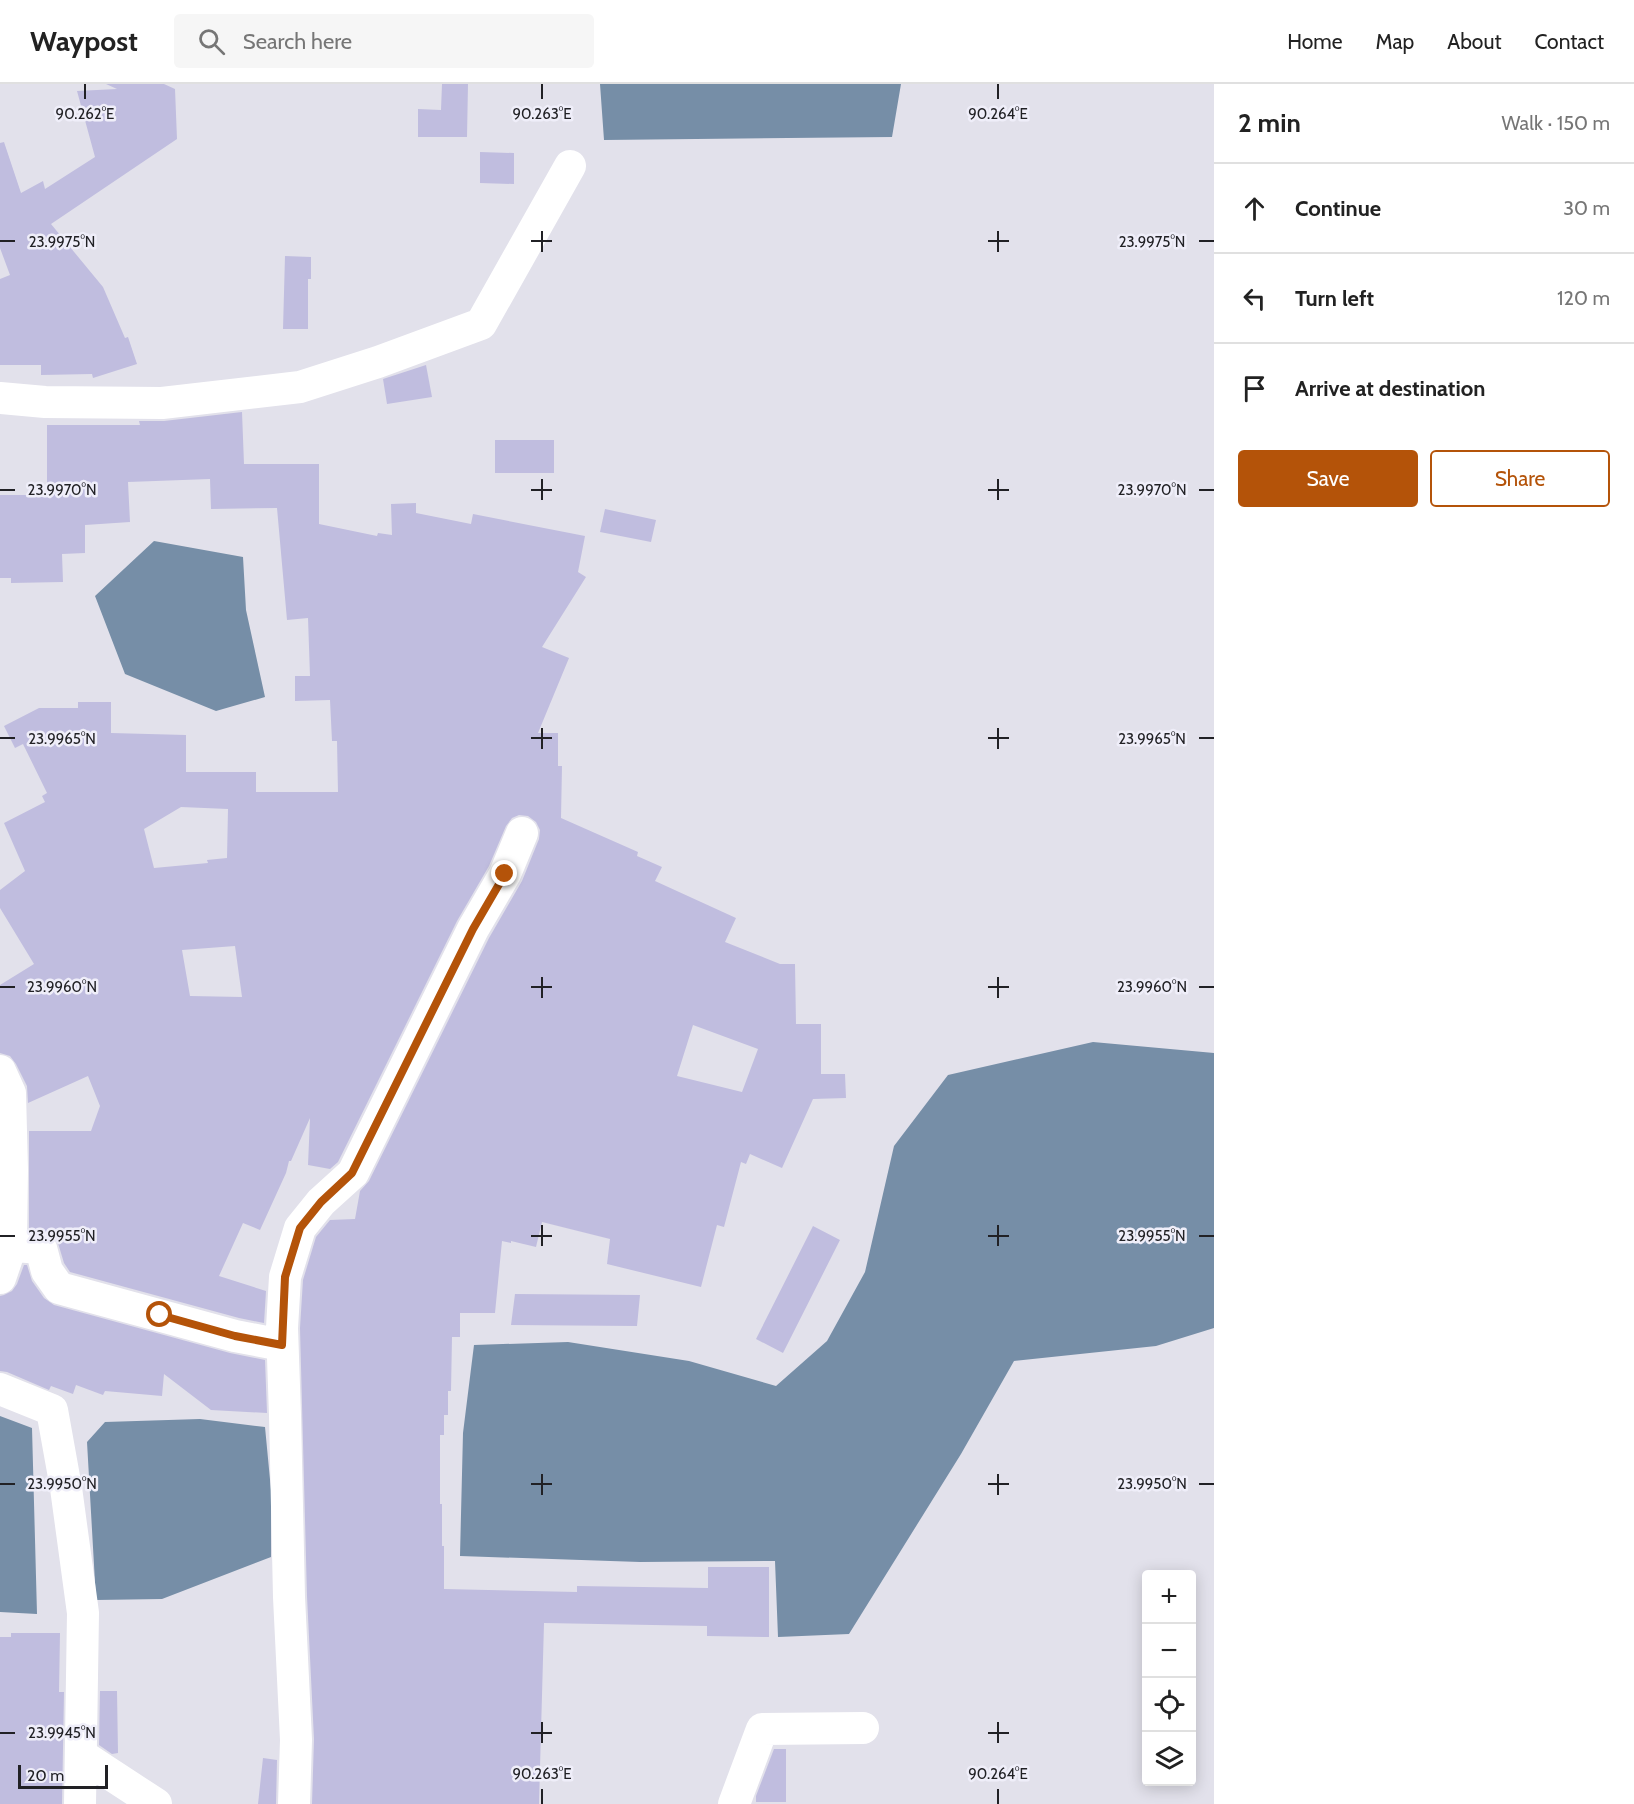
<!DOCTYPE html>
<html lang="en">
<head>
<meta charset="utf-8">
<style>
  body { margin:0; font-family:Cabin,sans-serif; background:#f6f6f6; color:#222 }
  .controls { position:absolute; right:18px; bottom:18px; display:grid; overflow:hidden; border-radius:6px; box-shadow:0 3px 15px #0003 }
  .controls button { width:54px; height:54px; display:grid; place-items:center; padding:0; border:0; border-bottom:2px solid #e0e0e0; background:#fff; color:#222; font:30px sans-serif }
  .scale { position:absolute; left:18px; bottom:15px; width:90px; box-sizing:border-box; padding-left:6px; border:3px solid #212125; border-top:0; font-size:16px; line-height:21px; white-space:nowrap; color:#212125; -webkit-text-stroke:4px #efeef9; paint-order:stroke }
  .stop { position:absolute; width:18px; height:18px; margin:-14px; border:4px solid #b45309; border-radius:50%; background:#fff }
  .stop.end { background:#b45309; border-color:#fff; box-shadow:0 2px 6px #0008 }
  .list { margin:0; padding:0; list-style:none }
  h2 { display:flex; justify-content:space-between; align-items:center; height:78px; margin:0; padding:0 24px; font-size:26px }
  h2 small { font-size:20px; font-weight:400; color:#767676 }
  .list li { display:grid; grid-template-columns:39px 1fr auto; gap:18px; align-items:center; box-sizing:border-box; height:90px; padding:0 24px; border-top:2px solid #e0e0e0 }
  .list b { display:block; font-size:22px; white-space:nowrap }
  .list em { font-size:20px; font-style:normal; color:#767676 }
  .actions { display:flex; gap:12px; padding:18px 24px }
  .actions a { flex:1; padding:14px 0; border:2px solid #b45309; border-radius:6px; text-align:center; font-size:21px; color:#b45309 }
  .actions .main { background:#b45309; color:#fff }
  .icon { flex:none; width:33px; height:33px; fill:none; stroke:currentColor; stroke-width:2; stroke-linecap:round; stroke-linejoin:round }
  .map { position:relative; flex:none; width:1214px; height:1720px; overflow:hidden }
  header { display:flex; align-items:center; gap:36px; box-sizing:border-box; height:84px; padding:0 30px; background:#fff; border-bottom:2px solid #e0e0e0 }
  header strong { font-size:28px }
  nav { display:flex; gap:33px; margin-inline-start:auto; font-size:21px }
  .search { width:420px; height:54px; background:#f6f6f6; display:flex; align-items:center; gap:15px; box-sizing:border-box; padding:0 21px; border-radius:6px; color:#767676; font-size:22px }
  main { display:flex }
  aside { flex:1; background:#fff }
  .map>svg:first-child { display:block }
</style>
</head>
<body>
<header>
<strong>Waypost</strong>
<div class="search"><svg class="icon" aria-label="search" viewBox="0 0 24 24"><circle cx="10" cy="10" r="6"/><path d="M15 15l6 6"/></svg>Search here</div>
<nav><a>Home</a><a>Map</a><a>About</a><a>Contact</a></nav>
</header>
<main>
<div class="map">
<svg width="1214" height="1720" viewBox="0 0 1214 1720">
  <rect width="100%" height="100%" fill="#e2e1eb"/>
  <!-- water -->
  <path fill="#768ea7" d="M600,0H901L892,53L604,56Z
    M154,457L243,473L246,526L265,613L216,627L125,590L95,512Z
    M1093,958L1214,969V1244L1156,1262L1014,1277L961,1370L849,1550L778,1553L775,1477L640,1478L460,1472L463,1349L474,1261L568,1258L689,1277L776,1302L827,1257L865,1188L894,1062L948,991Z
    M0,1332L32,1344L37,1530L0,1528Z
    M200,1335L265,1343L271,1406V1473L162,1515L96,1516L87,1358L105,1338Z"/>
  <!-- building -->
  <path fill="#c0bddf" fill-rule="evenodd" d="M106,0H164L175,5L177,55L51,140L103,203L125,254L128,253L137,280L93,294L92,290L41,291V281H0V195L10,191L0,164V59L4,58L21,109L43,97L45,105L95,73L77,7L117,5Z
    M442,0H468L467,53H418V25L441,26Z
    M480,68L514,69V100L480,99Z
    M285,172L311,173V195H308V245H283Z
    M426,281L432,313L387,320L383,295Z
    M242,328L244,380H319V440L377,452L378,449L392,451L391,420L416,419V429L471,440L473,430L585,452L578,488L586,493L542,563L569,574L538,649H558V682H562L561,734L638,768L637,772L662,783L655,797L736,834L725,858L780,880H795L796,940H821V990H845L846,1014L813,1015L782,1084L750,1070L746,1080L741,1078L724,1143L717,1141L701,1203L607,1180L610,1155L542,1138L536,1163L511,1157V1159L502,1157L495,1229H460V1253H452L451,1307H448V1331H444V1351H440V1420H442V1462H444V1505L577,1508V1502L708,1504V1483H769V1553L707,1552V1542L544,1539L539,1720H312L314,1655L307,1512L300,1244L303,1196L316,1153L330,1136L355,1135L360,1107L369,1097L489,854L522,797L539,755L540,746L536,738L528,732L519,731L512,734L506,742L489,782L457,837L338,1078L330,1085L308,1081L310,1034L291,1077H289L286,1089L260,1146L243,1139L219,1192L266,1207L264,1239L239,1234L70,1188L64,1179L58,1159L53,1151L42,1146L29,1145V1047H91L100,1022L88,992L28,1019L27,1002L16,980L10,972L0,969V901L34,880L0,824V806L25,787L4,739L45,718L42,712L47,709L23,660L15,664L4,642L39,624H78V618H111V649L186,651V688H256V708H338L337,657H332L330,616L295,617V592H310L308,534L287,536L277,424L211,425L210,395L128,398L130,438L85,441V469L62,470L63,498L11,499V494H0V411H47V341H140L139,337H164ZM181,723L228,725L227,774L207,776L208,779L154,784L144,745ZM235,862L242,913L190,912L182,866ZM693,941L758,965L742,1008L677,992Z
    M495,356H554V389H495Z
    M605,425L656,436L651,458L600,448Z
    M813,1142L840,1156L783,1269L756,1255Z
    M24,1181H27L32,1197L44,1214L54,1221L230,1269L265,1276L267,1329L211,1326L164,1290L162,1312L105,1307L103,1311L76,1301L73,1310L51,1302L49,1306L7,1288L0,1287V1212L4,1211L12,1207L17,1200Z
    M515,1210L640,1211L637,1242L511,1241Z
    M11,1549H60L59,1608H64L62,1720H0V1553H11Z
    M100,1607H117L118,1669L112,1670L99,1661Z
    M774,1665H786V1718H756V1712Z
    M263,1674L277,1676L276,1720H258Z"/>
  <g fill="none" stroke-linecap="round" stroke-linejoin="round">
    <!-- street -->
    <path stroke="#fff" stroke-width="32" d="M0,314L45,318L162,319L300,303L378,278L481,240L570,82
      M0,987L10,1009L12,1086L11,1162L0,1194
      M0,1161L41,1164L47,1187L59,1204L235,1252L282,1261
      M0,1305L52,1326L66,1404L83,1529L80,1720
      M81,1671L156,1720
      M294,1720L296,1656L289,1513L285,1331L282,1244L285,1193L300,1144L321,1118L353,1089L473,845L505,790L522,749
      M734,1720L762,1645L863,1644"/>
  </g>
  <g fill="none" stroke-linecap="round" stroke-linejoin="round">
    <!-- route -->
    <path stroke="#b45309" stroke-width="8" d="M160,1231L235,1252L282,1261L285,1193L300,1144L321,1118L352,1089L473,845L505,790"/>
  </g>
  <!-- ticks -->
  <path fill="none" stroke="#212125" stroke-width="2" d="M85,0V15M542,0V15M998,0V15M542,147V168M998,147V168M0,157H15M531,157H552M988,157H1009M1199,157H1214M542,395V416M998,395V416M0,406H15M531,406H552M988,406H1009M1199,406H1214M542,644V665M998,644V665M0,654H15M531,654H552M988,654H1009M1199,654H1214M542,893V914M998,893V914M0,903H15M531,903H552M988,903H1009M1199,903H1214M542,1141V1162M998,1141V1162M0,1152H15M531,1152H552M988,1152H1009M1199,1152H1214M542,1390V1411M998,1390V1411M0,1400H15M531,1400H552M988,1400H1009M1199,1400H1214M542,1638V1659M998,1638V1659M0,1649H15M531,1649H552M988,1649H1009M542,1705V1720M998,1705V1720"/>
  <g font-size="15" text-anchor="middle" fill="#212125" stroke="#efeef9" stroke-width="5" stroke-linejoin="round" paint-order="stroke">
    <text x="85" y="35">90.262°E</text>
    <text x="542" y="35">90.263°E</text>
    <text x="998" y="35">90.264°E</text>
    <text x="62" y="163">23.9975°N</text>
    <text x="1152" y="163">23.9975°N</text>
    <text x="62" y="411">23.9970°N</text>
    <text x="1152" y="411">23.9970°N</text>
    <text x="62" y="660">23.9965°N</text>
    <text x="1152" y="660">23.9965°N</text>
    <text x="62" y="908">23.9960°N</text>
    <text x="1152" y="908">23.9960°N</text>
    <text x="62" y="1157">23.9955°N</text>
    <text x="1152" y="1157">23.9955°N</text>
    <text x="62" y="1405">23.9950°N</text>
    <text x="1152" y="1405">23.9950°N</text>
    <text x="62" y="1654">23.9945°N</text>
    <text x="542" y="1695">90.263°E</text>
    <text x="998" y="1695">90.264°E</text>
  </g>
</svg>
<div class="controls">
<button>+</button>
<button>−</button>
<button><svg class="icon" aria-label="locate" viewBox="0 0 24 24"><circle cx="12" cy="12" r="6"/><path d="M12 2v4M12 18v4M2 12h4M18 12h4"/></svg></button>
<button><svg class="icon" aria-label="layers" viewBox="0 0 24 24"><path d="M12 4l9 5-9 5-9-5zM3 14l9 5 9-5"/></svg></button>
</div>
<div class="scale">20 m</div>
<div class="stop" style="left:160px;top:1231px"></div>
<div class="stop end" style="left:505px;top:790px"></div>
</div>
<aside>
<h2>2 min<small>Walk · 150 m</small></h2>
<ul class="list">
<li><svg class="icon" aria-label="ahead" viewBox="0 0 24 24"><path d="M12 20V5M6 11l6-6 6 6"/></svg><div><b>Continue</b></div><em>30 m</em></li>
<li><svg class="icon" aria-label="left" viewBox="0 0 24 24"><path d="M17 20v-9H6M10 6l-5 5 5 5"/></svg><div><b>Turn left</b></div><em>120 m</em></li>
<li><svg class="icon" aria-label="arrive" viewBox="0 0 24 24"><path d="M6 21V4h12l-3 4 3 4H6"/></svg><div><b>Arrive at destination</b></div></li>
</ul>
<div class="actions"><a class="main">Save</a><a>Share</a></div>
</aside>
</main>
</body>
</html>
